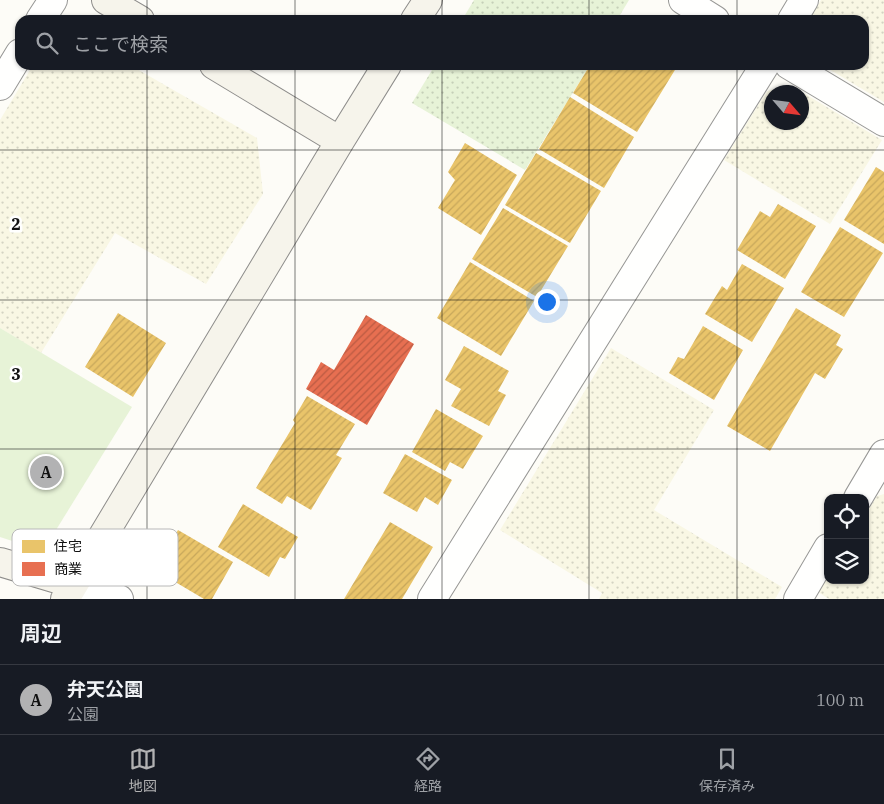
<!DOCTYPE html>
<html lang="ja">
<head>
<meta charset="utf-8">
<style>
  body { margin:0; font-family:"IBM Plex Serif","Noto Sans JP",serif; background:#242831; color:#f1f3f6 }
  .controls { position:absolute; right:15px; bottom:15px; display:grid; overflow:hidden; border-radius:10px; box-shadow:0 1px 4px #0004 }
  .controls button { width:45px; height:45px; display:grid; place-items:center; padding:0; border:0; border-bottom:1px solid #363941; background:#171b24; color:#f1f3f6; font:25px sans-serif }
  .compass { position:absolute; left:764px; top:85px; width:45px; height:45px; border-radius:50%; background:#171b24; box-shadow:0 1px 4px #0004; rotate:118deg }
  .you { position:absolute; left:546px; top:301px; width:18px; height:18px; margin:-12px; border:4px solid #fff; border-radius:50%; background:#1a73e8; box-shadow:0 0 0 8px #1a73e833 }
  .badge { display:grid; place-items:center; width:32px; height:32px; border-radius:50%; background:#b2b2b3; color:#111; font-size:16px; font-weight:700 }
  .pin { position:absolute; translate:-50% -50%; border:2px solid #fff; box-shadow:0 1px 5px #0006 }
  .list { margin:0; padding:0; list-style:none }
  h2 { display:flex; justify-content:space-between; align-items:center; height:65px; margin:0; padding:0 20px; font-size:21px }
  h2 small { font-size:16px; font-weight:400; color:#9ea1a6 }
  .list li { display:grid; grid-template-columns:32px 1fr auto; gap:15px; align-items:center; box-sizing:border-box; height:70px; padding:0 20px; border-top:1px solid #363941 }
  .list b { display:block; font-size:19px; white-space:nowrap }
  .list p { margin:0; font-size:16px; white-space:nowrap; color:#9ea1a6 }
  .list em { font-size:16px; font-style:normal; color:#9ea1a6 }
  .icon { flex:none; width:28px; height:28px; fill:none; stroke:currentColor; stroke-width:2; stroke-linecap:round; stroke-linejoin:round }
  .map { position:relative; flex:none; width:884px; height:599px; overflow:hidden }
  .search { position:absolute; background:#171b24; box-shadow:0 1px 4px #0004; left:15px; right:15px; top:15px; height:55px; display:flex; align-items:center; gap:12px; box-sizing:border-box; padding:0 18px; border-radius:15px; color:#9ea1a6; font-size:19px }
  .sheet { height:135px; background:#171b24 }
  nav { display:flex; justify-content:space-around; align-items:center; box-sizing:border-box; height:70px; border-top:1px solid #363941; background:#171b24; font-size:14px; color:#9ea1a6 }
  nav a { display:grid; justify-items:center; gap:2px }
  nav .on { color:#b2b2b3 }
  .map>svg:first-child { display:block }
</style>
</head>
<body>
<div class="map">
<svg width="884" height="599" viewBox="0 0 884 599">
  <defs>
    <pattern id="farmland-dots" width="8" height="8" patternUnits="userSpaceOnUse" patternTransform="scale(1.25)"><rect width="8" height="8" fill="#f9f7e4"/><path d="M2 2h.1M6 6h.1" fill="none" stroke="#d4d3c3" stroke-width="1.8" stroke-linecap="round"/></pattern>
    <pattern id="grass-dots" width="8" height="8" patternUnits="userSpaceOnUse" patternTransform="scale(1.25)"><rect width="8" height="8" fill="#e7f3d7"/><path d="M2 2h.1M6 6h.1" fill="none" stroke="#c5cfb8" stroke-width="1.8" stroke-linecap="round"/></pattern>
    <pattern id="homes-hatch" width="6" height="6" patternUnits="userSpaceOnUse" patternTransform="scale(1.25)"><rect width="6" height="6" fill="#e9c46a"/><path d="M-1 1l2-2M0 6l6-6M5 7l2-2" fill="none" stroke="#c7a75b"/></pattern>
    <pattern id="shops-hatch" width="6" height="6" patternUnits="userSpaceOnUse" patternTransform="scale(1.25)"><rect width="6" height="6" fill="#e76f51"/><path d="M-1 1l2-2M0 6l6-6M5 7l2-2" fill="none" stroke="#ba5a42"/></pattern>
  </defs>
  <rect width="100%" height="100%" fill="#fdfcf7"/>
  <!-- farmland -->
  <path fill="url(#farmland-dots)" fill-rule="evenodd" d="M821,0H884V102L822,65H864V20H809Z
    M33,65H130L257,138L263,194L206,284L115,233L41,353L0,328V120Z
    M790,85L882,140L830,224L724,160L767,91ZM772,92H802V122H772Z
    M611,348L714,410L654,510L782,587L775,599H599L602,593L500,530Z
    M884,494V599H829L818,592L828,576V580H865V515L877,496Z"/>
  <!-- grass -->
  <path fill="url(#grass-dots)" d="M474,0H629L617,20H462Z
    M435,65H590L525,170L412,103Z"/>
  <!-- park -->
  <path fill="#e7f3d7" d="M0,328L132,407L43,551L0,537Z"/>
  <!-- homes -->
  <path fill="url(#homes-hatch)" d="M590,65H678L637,132L573,93Z
    M570,97L634,137L604,188L539,149Z
    M465,143L517,175L481,235L438,208L455,180L448,172Z
    M536,153L601,191L570,243L505,205Z
    M876,167L884,172V244L844,220Z
    M778,204L816,226L785,279L737,250L760,211L770,217Z
    M503,208L568,246L537,297L472,259Z
    M840,227L883,253L844,317L801,292Z
    M470,262L534,301L501,356L437,318Z
    M742,264L784,288L752,342L705,314L722,286L727,290Z
    M796,308L841,335L836,345L843,349L825,379L815,373L770,451L727,426Z
    M118,313L166,343L133,397L85,367Z
    M703,326L743,350L714,400L669,373L678,357L684,359Z
    M464,346L509,371L498,391L506,395L489,426L451,406L461,389L445,380Z
    M307,396L355,424L336,455L342,458L311,510L287,496L282,504L256,488L295,423L293,420Z
    M436,409L483,436L463,469L450,462L445,471L412,452Z
    M405,454L452,480L438,505L425,497L417,512L383,493Z
    M243,504L298,537L285,559L280,557L269,577L218,547Z
    M390,522L433,547L402,599H344Z
    M178,530L233,562L212,599H204L155,570Z"/>
  <!-- shops -->
  <path fill="url(#shops-hatch)" d="M366,315L414,344L367,425L306,389L321,362L334,370Z"/>
  <g fill="none" stroke-linecap="round" stroke-linejoin="round">
    <defs>
      <path id="street" d="M683,0L715,20
        M40,20L53,0
        M792,20L804,0
        M789,65L884,122
        M0,86L20,53
        M858,498L884,454
        M74,584L119,599
        M432,599L765,65
        M798,599L828,548"/>
      <path id="secondary" d="M106,0L140,20
        M415,20L428,0
        M214,65L340,141
        M0,562L74,584
        M65,599L340,141L387,65"/>
    </defs>
    <!-- street casing -->
    <use href="#street" stroke="#979795" stroke-width="30"/>
    <!-- secondary casing -->
    <use href="#secondary" stroke="#8e8d8b" stroke-width="30"/>
    <!-- street -->
    <use href="#street" stroke="#fffffe" stroke-width="28"/>
    <!-- secondary -->
    <use href="#secondary" stroke="#f6f4eb" stroke-width="28"/>
  </g>
  <!-- grid -->
  <path fill="none" stroke="#111" stroke-width="1" stroke-opacity="0.55" d="M147,0V20M295,0V20M442,0V20M589,0V20M737,0V20M147,65V599M295,65V599M442,65V599M589,65V599M737,65V599M0,150H884M0,300H884M0,449H884"/>
  <!-- legend -->
  <rect x="12" y="529" width="166" height="57" rx="8" fill="#fff" stroke="#b8b8b8" stroke-width="1"/>
  <rect x="22" y="540" width="23" height="13" fill="#e9c46a"/>
  <rect x="22" y="562" width="23" height="14" fill="#e76f51"/>
  <g font-size="14" fill="#111">
    <text x="54" y="551">住宅</text>
    <text x="54" y="574">商業</text>
  </g>
  <g font-size="16" text-anchor="middle" font-weight="bold" fill="#111" stroke="#fff" stroke-width="5" stroke-linejoin="round" paint-order="stroke">
    <text x="16" y="230">2</text>
    <text x="16" y="380">3</text>
  </g>
</svg>
<div class="controls">
<button><svg class="icon" aria-label="locate" viewBox="0 0 24 24"><circle cx="12" cy="12" r="6"/><path d="M12 2v4M12 18v4M2 12h4M18 12h4"/></svg></button>
<button><svg class="icon" aria-label="layers" viewBox="0 0 24 24"><path d="M12 4l9 5-9 5-9-5zM3 14l9 5 9-5"/></svg></button>
</div>
<svg class="compass" viewBox="-18 -18 36 36"><path d="M0-13l5 13h-10z" fill="#e53935"/><path d="M0 13l5-13h-10z" fill="#9ea1a6"/></svg>
<div class="you"></div>
<div class="pin badge" style="left:46px;top:472px">A</div>
<div class="search"><svg class="icon" aria-label="search" viewBox="0 0 24 24"><circle cx="10" cy="10" r="6"/><path d="M15 15l6 6"/></svg>ここで検索</div>
</div>
<section class="sheet">
<h2>周辺<small></small></h2>
<ul class="list">
<li><span class="badge">A</span><div><b>弁天公園</b><p>公園</p></div><em>100 m</em></li>
</ul>
</section>
<nav>
<a class="on"><svg class="icon" aria-label="map" viewBox="0 0 24 24"><path d="M3 6l6-2 6 2 6-2v14l-6 2-6-2-6 2zM9 4v14M15 6v14"/></svg>地図</a>
<a><svg class="icon" aria-label="directions" viewBox="0 0 24 24"><path d="M12 3l9 9-9 9-9-9zM9 14v-3h6M13 9l2 2-2 2"/></svg>経路</a>
<a><svg class="icon" aria-label="saved" viewBox="0 0 24 24"><path d="M7 4h10v16l-5-4-5 4z"/></svg>保存済み</a>
</nav>
</body>
</html>
